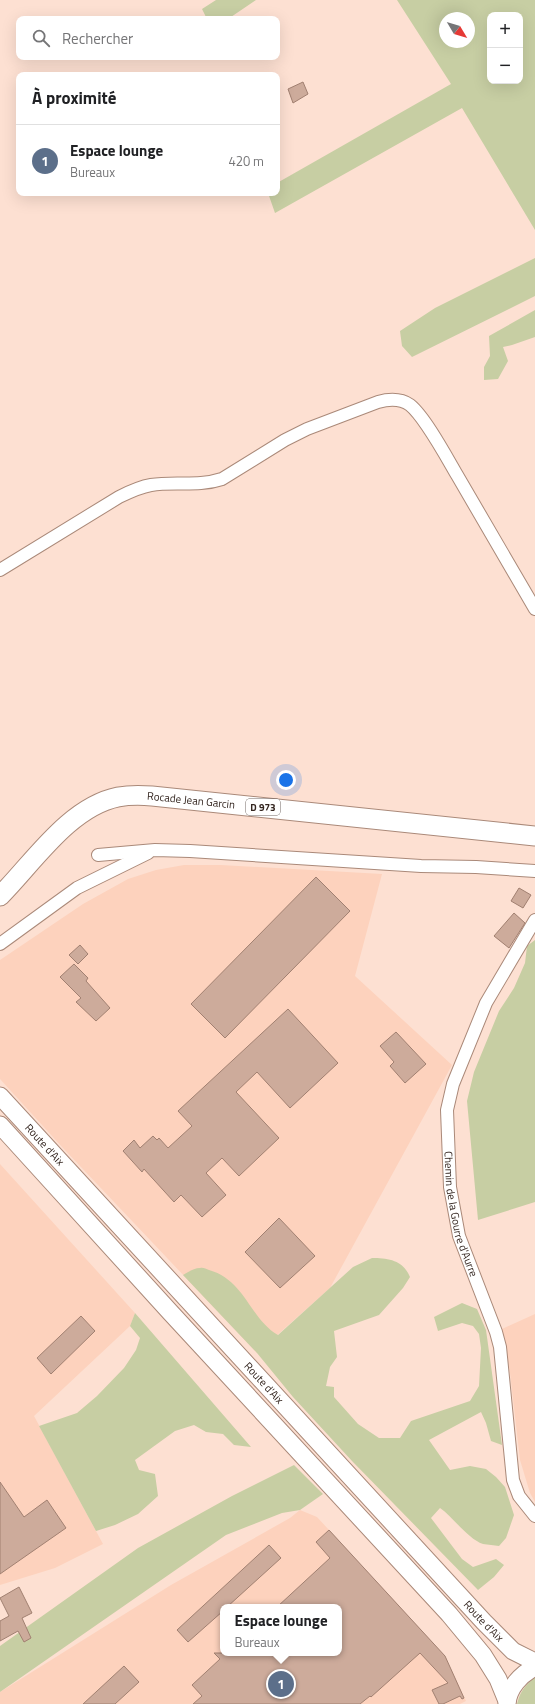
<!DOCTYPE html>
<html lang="fr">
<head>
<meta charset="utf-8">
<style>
  body { margin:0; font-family:"Titillium Web",sans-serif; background:#f2f2f2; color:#202124 }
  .controls { position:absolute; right:12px; top:12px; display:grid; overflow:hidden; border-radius:8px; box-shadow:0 4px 16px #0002 }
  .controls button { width:36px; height:36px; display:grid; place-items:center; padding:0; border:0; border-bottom:1px solid #e0e0e0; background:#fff; color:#202124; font:20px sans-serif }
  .compass { position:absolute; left:439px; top:12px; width:36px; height:36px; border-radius:50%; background:#fff; box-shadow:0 4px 16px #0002; rotate:128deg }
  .you { position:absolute; left:286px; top:780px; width:14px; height:14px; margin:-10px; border:3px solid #fff; border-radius:50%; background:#1a73e8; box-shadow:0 0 0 6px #1a73e833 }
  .badge { display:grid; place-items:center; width:26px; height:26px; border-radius:50%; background:#3b7e70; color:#fff; font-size:13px; font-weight:700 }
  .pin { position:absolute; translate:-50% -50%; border:2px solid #fff; box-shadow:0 1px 4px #0006 }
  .popup { position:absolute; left:220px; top:1604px; width:122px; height:52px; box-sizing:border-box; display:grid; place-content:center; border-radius:8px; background:#fff; filter:drop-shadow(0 1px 3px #0005); font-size:13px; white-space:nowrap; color:#757577 }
  .popup b { font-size:15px; color:#202124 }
  .popup::after { content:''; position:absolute; left:50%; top:100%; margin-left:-8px; border:8px solid transparent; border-top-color:#fff }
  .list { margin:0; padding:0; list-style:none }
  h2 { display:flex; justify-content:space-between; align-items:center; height:52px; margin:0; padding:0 16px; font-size:17px }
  h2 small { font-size:13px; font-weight:400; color:#757577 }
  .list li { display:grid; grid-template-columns:26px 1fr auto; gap:12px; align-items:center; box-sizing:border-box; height:72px; padding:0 16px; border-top:1px solid #e0e0e0 }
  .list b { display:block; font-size:15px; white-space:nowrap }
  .list p { margin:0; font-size:13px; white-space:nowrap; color:#757577 }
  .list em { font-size:13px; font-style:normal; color:#757577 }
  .icon { flex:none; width:22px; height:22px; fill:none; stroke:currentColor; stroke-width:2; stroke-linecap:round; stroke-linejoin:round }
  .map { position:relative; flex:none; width:535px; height:1704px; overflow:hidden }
  .search { position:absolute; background:#fff; box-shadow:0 4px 16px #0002; left:16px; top:16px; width:264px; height:44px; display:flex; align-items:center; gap:10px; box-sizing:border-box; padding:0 14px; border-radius:8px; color:#757577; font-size:15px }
  .panel { position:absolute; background:#fff; box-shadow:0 4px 16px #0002; left:16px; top:72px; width:264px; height:124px; border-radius:8px }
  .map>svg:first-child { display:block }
</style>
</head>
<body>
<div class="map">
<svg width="535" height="1704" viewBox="0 0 535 1704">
  <rect width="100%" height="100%" fill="#fde0d2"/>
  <!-- built -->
  <path fill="#fdd2bd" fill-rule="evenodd" d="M184,865H221L382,874L355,976L452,1065L330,1288L257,1353L62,1147L0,1079V960L83,904L128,879L156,870Z
    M0,1164L135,1313L130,1326L34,1416L103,1544L55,1568L0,1585Z
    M535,1314V1502L530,1493L520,1460L510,1373L502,1329Z
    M300,1510L317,1517L445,1656L466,1701L460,1704H0V1692L171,1585L290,1518ZM223,1607H339V1653H223Z"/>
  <!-- green -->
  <path fill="#c7cea3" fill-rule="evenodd" d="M216,0H256L228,19H207L202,9Z
    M397,0H535V230L462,108L275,213L268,193H277V183L451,84ZM490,15H520V81H490ZM445,18H469V42H445Z
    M535,258V296L412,357L402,346L400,331L435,308Z
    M535,310V337L512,345L503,347L508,361L498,379L484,380V367L490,356L489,336Z
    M535,940V1202L478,1220L467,1101L474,1072L499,1011L514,988L525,963L527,946Z
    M372,1258C388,1258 403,1260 410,1277L403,1288L379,1315L334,1331L337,1357L330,1367L326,1386L334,1387V1397L358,1424L379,1438H400L411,1421L470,1401L479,1386L481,1348L479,1334L473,1326L462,1323L438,1331L434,1317L462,1303L477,1309L486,1330L502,1445L491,1441L486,1423L481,1412L429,1440L450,1470L470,1466L486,1469L496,1477L505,1487L514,1515L506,1538L499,1546C494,1545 488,1545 483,1544C468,1539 453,1517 440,1508L431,1518L462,1559L473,1567L496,1559L504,1565L494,1577L478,1590L352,1461L293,1397L257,1353L183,1275C188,1272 194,1268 200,1268C203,1267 206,1269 209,1270C245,1280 250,1319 278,1335L353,1267Z
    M135,1313L251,1447L234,1445L223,1434L206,1432L194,1425L175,1431L135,1460L139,1470L155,1474L158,1496L138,1514L115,1525L96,1531L39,1426L77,1413L97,1396L124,1368L136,1350L140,1338L130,1326Z
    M294,1465L323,1494L300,1510L282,1513L226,1535L0,1692V1646L138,1548L232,1496Z
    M535,1677V1704H517C520,1692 525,1685 535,1677Z"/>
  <!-- building -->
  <path fill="#cdab9b" stroke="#a18071" d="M303,82L308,94L293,103L288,89Z
    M316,877L350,911L225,1038L191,1004Z
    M519,888L531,895L523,908L511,901Z
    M514,913L525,923L509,948L494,936Z
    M80,945L88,954L78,964L69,955Z
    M74,964L88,978L86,981L110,1008L96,1021L76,1002L81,998L60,977Z
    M288,1009L338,1063L290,1108L257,1072L236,1092L279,1138L239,1176L222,1158L206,1173L226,1195L202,1217L181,1195L174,1202L144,1169L142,1172L123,1151L134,1140L140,1148L153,1136L157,1140L159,1138L168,1148L192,1126L178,1111Z
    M396,1032L426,1064L405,1083L390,1066L394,1062L380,1046Z
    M279,1218L315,1256L280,1288L245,1252Z
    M81,1316L95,1331L51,1374L37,1358Z
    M0,1482L24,1517L47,1500L66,1528L0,1574Z
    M329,1530L445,1656L464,1698L462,1699L460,1696L443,1704H439L432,1690L448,1683L420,1653L371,1697L370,1696L360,1704H193L202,1696L192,1685L220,1659L214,1653H339V1607H277L330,1558L316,1542Z
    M269,1545L281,1558L227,1607H223V1611L188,1642L177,1630Z
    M19,1587L32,1613L22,1618L31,1638L24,1642L18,1631L0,1641V1621L9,1616L0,1598Z
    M124,1666L139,1682L115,1704H83Z"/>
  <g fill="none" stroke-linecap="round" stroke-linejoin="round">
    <defs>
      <g id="minor">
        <path d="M0,570L119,497C129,492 139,487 151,485C174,481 198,487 222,479L285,440L307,429L378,402C389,399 400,398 410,405C425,417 447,458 457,475C483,520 509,565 535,609"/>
        <path d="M98,855L155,850L190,851L421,866L476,867L535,871"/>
        <path id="s1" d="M535,920L486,1003L453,1084L447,1110L450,1187L459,1236L496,1332L500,1347L513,1480L519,1496L535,1516"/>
        <path d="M0,944L77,888L148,853"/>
      </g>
      <g id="secondary">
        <path id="s2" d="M0,1096L484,1622L513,1651L535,1662"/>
        <path d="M0,1125L170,1312L449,1614L483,1655L498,1679L507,1701"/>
        <path d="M507,1704C508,1688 521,1674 535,1667"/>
      </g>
      <g id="primary">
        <path id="s3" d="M0,896C33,863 69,807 118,797C129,795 140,795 152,796L535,836"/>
      </g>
    </defs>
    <!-- minor casing -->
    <use href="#minor" stroke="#aa8979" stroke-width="14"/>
    <!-- secondary casing -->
    <use href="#secondary" stroke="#aa8979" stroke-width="19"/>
    <!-- primary casing -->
    <use href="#primary" stroke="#aa8979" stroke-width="21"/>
    <!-- minor -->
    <use href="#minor" stroke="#fff" stroke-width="12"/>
    <!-- secondary -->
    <use href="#secondary" stroke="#fff" stroke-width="17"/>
    <!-- primary -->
    <use href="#primary" stroke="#fff" stroke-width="19"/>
  </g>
  <g text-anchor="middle" stroke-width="3" stroke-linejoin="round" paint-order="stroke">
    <!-- shield labels -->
    <rect fill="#fff" stroke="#706662" stroke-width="1" x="246" y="799" width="34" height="16" rx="3"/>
    <g font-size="10" font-weight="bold" fill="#33251f">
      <text x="263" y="811">D 973</text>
    </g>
    <!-- street labels -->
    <g font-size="11" fill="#33251f" stroke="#fff">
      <text dy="4" stroke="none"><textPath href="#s3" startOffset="230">Rocade Jean Garcin</textPath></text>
      <text dy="4" stroke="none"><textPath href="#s2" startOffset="66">Route d'Aix</textPath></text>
      <text dy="4" stroke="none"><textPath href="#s1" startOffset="316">Chemin de la Gourre d'Aurre</textPath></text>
      <text dy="4" stroke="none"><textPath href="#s2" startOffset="390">Route d'Aix</textPath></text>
      <text dy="4" stroke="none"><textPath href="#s2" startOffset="714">Route d'Aix</textPath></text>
    </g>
  </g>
</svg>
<div class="controls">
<button>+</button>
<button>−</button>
</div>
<svg class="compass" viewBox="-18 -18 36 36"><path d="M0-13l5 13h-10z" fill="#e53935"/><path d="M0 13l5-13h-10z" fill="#757577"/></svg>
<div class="you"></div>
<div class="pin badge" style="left:281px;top:1684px;background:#5c6f8a">1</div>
<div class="popup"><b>Espace lounge</b>Bureaux</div>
<div class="search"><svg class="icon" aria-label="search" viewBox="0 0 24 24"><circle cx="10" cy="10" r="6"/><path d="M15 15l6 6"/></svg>Rechercher</div>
<section class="panel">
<h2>À proximité<small></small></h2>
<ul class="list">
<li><span class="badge" style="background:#5c6f8a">1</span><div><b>Espace lounge</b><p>Bureaux</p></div><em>420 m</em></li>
</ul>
</section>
</div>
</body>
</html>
